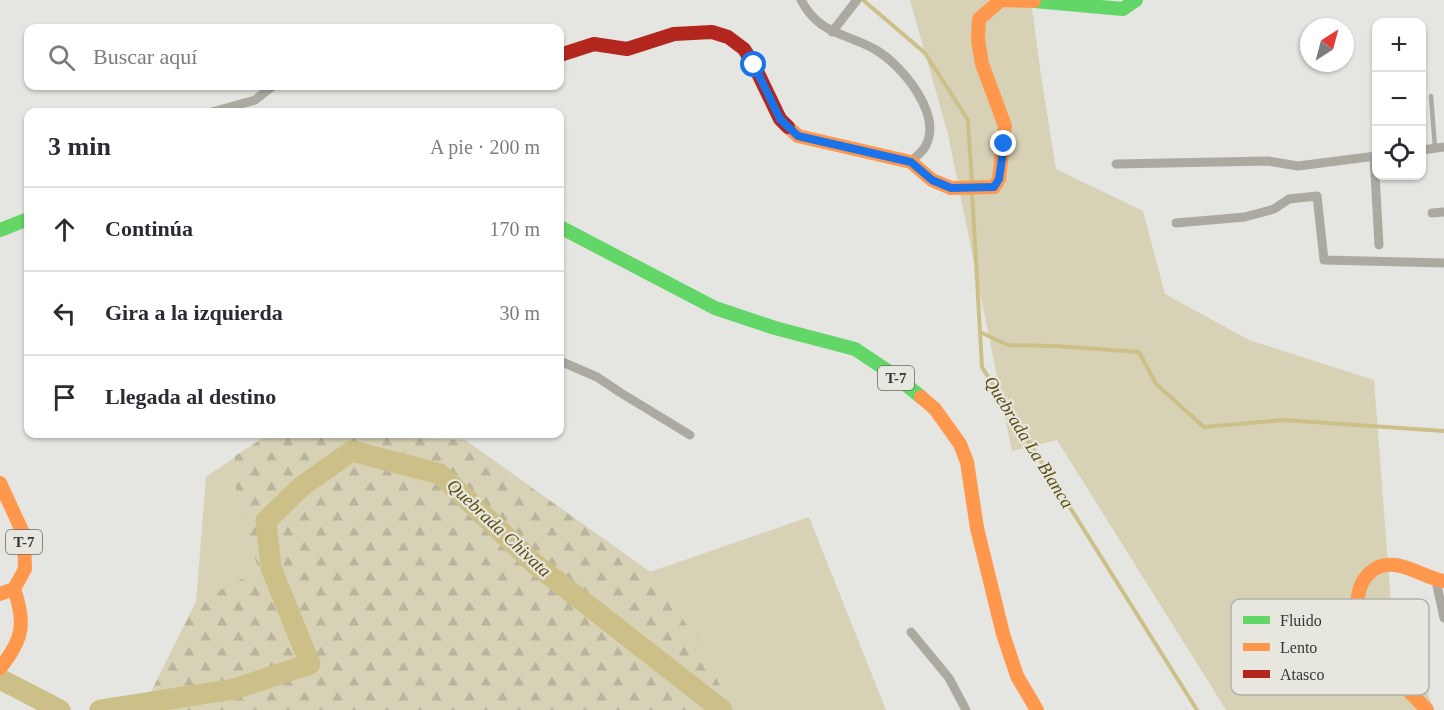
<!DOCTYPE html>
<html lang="es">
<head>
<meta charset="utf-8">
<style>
	body { margin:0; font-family:"Times New Roman",serif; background:#f2f2f3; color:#2b2b33 }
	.controls { position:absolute; right:18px; top:18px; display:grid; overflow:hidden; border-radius:12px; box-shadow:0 2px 4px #0004 }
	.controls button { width:54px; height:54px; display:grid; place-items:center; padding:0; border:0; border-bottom:2px solid #e1e1e2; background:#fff; color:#2b2b33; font:30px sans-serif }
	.compass { position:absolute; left:1300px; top:18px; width:54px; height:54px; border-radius:50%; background:#fff; box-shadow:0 2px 4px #0004; rotate:36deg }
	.stop { position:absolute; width:18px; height:18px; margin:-14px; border:4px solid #1a73e8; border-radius:50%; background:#fff }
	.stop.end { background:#1a73e8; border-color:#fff; box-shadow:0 2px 6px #0008 }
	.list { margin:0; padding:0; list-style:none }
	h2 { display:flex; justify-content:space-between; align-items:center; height:78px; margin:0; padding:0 24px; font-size:26px }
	h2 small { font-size:20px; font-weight:400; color:#7c7c81 }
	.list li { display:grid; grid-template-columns:39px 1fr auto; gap:18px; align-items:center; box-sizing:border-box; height:84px; padding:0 24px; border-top:2px solid #e1e1e2 }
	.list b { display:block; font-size:22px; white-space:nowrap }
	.list em { font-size:20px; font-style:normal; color:#7c7c81 }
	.icon { flex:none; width:33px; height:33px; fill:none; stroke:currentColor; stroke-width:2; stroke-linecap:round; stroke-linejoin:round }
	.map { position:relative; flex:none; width:1444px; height:710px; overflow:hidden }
	.search { position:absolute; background:#fff; box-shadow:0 2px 4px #0004; left:24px; top:24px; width:540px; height:66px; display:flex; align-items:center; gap:15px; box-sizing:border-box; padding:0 21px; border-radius:12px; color:#7c7c81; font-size:22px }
	.panel { position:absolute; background:#fff; box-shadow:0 2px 4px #0004; left:24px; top:108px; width:540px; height:330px; border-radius:12px }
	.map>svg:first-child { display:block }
	.green { fill:#d7d2b6 }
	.forest { fill:url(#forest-firs) }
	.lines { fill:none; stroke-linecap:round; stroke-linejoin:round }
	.stream { stroke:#ccc088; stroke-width:4 }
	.river { stroke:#ccc088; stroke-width:21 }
	.lane { stroke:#acaaa0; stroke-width:4.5 }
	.street { stroke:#acaaa0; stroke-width:9 }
	.fast { stroke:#63d668; stroke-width:14 }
	.slow { stroke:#ff974d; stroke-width:14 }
	.jam { stroke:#b3261e; stroke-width:14 }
	.route { stroke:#1a73e8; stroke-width:8 }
	.labels { text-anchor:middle; stroke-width:4.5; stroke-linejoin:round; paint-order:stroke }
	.shield { fill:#e7e6df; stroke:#6c6c67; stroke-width:1.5 }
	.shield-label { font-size:15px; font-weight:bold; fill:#373734 }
	.water-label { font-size:18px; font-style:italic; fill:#584c0f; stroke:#e7e6df }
	.key { fill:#e7e6df; stroke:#b2b2ac; stroke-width:1.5 }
	.key-label { font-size:16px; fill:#373734 }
</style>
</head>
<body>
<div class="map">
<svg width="1444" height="710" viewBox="0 0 1444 710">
	<defs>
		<pattern id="forest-firs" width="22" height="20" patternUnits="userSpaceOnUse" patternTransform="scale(1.5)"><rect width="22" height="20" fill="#d7d2b6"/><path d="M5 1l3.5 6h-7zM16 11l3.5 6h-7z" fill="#b9b59d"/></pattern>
	</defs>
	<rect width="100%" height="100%" fill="#e5e5e1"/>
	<path class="green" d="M910,0H1031L1041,76L1056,169L1143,211L1165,294L1249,340L1374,380L1391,603L1434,710H1226L1057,440L1012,451L948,134Z
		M269,434L465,440L650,572L809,517L886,710H142L196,602L206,477Z"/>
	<path class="forest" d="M269,434L465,440L650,572L709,657L724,697L733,710H142L196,602L259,570L236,498L235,456Z"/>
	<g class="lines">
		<path class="stream" d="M863,0L925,53L968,120L972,183
			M972,191L982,367L1197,710
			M980,332L1008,345L1056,346L1139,352L1156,384L1204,427L1283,420L1444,431"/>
		<path class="river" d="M0,679L60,710
			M100,710L234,689L310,664L271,568L266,521L302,486L352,451L440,474L535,564L722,710"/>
		<path class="lane" d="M1431,96L1435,148"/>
		<path class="street" d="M801,0C819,35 847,33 876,50C902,65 942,114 926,145C924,151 915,157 911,162
			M832,32L857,0
			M212,112L255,100L273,86
			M1422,150L1444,147
			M1374,156L1379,245
			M1116,164L1268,161L1298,166L1376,156
			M1432,213L1444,212
			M1176,223L1245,217L1274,209L1289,199L1317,196L1324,260L1444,263
			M560,361L597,377L621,393L690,435
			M1436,581L1444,618
			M911,632L949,678L966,710"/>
		<path class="fast" d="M1034,1L1123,9L1136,0
			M560,227L715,308L775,328L855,349L894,375L921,397
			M0,230L28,219"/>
		<path class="slow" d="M788,127L798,136L911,162L932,180L951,188L994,187L999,179L1005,126L982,64L978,40L979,19L1001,0L1034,1
			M921,397L935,409L960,444L967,462L977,528L1003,634L1017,676L1037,710
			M0,483L24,535L25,569L14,589L0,594
			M0,668C23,640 26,623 14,589
			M1427,710C1397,677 1344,638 1360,588C1364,576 1374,566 1387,565C1407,563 1425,578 1444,581"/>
		<path class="jam" d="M560,55L594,44L627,49L674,34L712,32L728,37L744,49L754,65L780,119L788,127"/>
	</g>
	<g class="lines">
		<path class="route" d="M754,65L780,119L798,136L911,162L932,180L951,188L994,187L999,179L1004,144"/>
	</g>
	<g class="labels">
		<g class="shield">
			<rect x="878" y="366" width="36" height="24" rx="4.5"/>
			<rect x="6" y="530" width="36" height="24" rx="4.5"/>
		</g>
		<g class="shield-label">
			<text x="896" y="383">T-7</text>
			<text x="24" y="547">T-7</text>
		</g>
		<g class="water-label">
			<text transform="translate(1029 442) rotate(58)" y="6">Quebrada La Blanca</text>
			<text transform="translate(499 528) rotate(43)" y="6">Quebrada Chivata</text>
		</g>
	</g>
	<rect x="1231" y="599" width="198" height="96" rx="9" class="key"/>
	<rect x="1243" y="616" width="27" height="8" fill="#63d668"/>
	<rect x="1243" y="643" width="27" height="8" fill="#ff974d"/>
	<rect x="1243" y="670" width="27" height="8" fill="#b3261e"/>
	<g class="key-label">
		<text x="1280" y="626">Fluido</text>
		<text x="1280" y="653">Lento</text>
		<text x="1280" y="680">Atasco</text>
	</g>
</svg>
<div class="controls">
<button>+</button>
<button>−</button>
<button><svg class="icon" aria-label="locate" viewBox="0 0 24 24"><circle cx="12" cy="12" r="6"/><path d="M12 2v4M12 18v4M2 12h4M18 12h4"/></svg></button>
</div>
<svg class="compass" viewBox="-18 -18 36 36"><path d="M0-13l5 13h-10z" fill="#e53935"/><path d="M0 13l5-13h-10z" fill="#7c7c81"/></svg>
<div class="stop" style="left:754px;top:65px"></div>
<div class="stop end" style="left:1004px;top:144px"></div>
<div class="search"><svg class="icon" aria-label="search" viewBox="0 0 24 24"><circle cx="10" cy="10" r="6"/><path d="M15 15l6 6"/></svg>Buscar aquí</div>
<section class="panel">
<h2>3 min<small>A pie · 200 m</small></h2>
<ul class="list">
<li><svg class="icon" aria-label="ahead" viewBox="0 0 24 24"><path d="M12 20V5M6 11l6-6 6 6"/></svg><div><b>Continúa</b></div><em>170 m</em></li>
<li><svg class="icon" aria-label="left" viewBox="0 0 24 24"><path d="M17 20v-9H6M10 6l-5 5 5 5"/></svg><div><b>Gira a la izquierda</b></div><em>30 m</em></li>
<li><svg class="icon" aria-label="arrive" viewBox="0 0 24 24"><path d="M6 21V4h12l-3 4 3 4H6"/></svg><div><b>Llegada al destino</b></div></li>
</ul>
</section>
</div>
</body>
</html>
